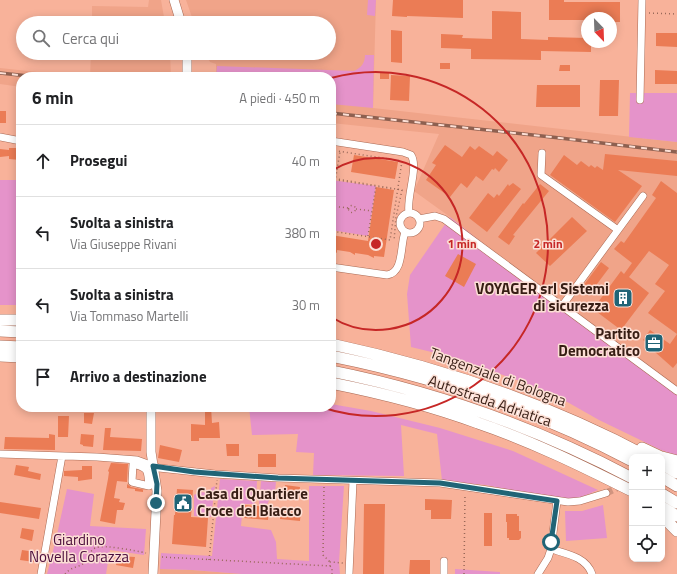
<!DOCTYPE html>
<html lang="it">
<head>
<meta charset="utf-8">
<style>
	body { margin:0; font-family:"Titillium Web",sans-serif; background:#f2f2f2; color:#202124 }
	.controls { position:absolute; right:12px; bottom:12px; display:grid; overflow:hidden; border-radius:8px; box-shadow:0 2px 10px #0003 }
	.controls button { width:36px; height:36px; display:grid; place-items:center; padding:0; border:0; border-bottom:1px solid #e0e0e0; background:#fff; color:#202124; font:20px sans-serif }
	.compass { position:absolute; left:581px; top:12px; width:36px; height:36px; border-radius:50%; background:#fff; box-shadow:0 2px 10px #0003; rotate:157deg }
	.stop { position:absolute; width:12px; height:12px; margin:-9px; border:3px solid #206476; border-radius:50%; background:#fff }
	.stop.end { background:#206476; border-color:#fff; box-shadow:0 1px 4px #0008 }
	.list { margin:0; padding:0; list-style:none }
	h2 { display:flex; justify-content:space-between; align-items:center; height:52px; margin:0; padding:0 16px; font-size:17px }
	h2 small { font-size:13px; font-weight:400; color:#757577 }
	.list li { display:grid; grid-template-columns:26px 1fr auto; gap:12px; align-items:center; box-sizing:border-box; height:72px; padding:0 16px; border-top:1px solid #e0e0e0 }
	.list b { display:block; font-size:15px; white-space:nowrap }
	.list p { margin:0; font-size:13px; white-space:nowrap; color:#757577 }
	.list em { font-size:13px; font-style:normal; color:#757577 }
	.icon { flex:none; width:22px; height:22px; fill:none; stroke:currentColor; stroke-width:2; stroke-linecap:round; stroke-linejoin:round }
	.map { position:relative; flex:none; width:677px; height:574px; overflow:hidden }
	.search { position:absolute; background:#fff; box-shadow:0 2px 10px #0003; left:16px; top:16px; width:320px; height:44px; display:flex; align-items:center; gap:10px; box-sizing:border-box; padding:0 14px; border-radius:22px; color:#757577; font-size:15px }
	.panel { position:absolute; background:#fff; box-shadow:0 2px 10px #0003; left:16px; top:72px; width:320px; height:340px; border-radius:16px }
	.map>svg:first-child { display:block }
	.built { fill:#f0a489 }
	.green { fill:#e593ca }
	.building { fill:#eb7c55 }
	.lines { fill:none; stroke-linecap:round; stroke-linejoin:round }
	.minor-tunnel { stroke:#d1947f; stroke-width:7; stroke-dasharray:7 3.5; stroke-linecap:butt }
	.minor-casing { stroke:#aa6a54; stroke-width:8 }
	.major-casing { stroke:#aa6a54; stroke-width:10 }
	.highway-casing { stroke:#aa6a54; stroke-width:12 }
	.path { stroke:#996858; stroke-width:1.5; stroke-dasharray:1 3; stroke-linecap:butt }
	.minor { stroke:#fff; stroke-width:7 }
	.major { stroke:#fff; stroke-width:9 }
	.highway { stroke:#fff; stroke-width:11 }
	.rail-casing { stroke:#8e6050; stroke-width:3.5 }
	.rail { stroke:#fcdfd5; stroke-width:2; stroke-dasharray:6; stroke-linecap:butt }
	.route { stroke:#206476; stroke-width:5 }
	.ring { fill:none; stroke:#c62726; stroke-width:2 }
	.labels { text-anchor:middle; stroke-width:3; stroke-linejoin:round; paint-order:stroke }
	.poi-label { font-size:15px; font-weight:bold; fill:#371d14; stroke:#fcdfd5; text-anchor:end }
	.street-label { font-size:15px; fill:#371d14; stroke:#fcdfd5 }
	.park-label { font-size:15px; fill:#4a0c3b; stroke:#fcdfd5 }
	.centre { fill:#c62726; stroke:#fcdfd5; stroke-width:2 }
	.ring-label { font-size:12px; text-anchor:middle; font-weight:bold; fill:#c62726; stroke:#fcdfd5; stroke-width:3; stroke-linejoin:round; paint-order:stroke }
</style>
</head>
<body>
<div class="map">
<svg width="677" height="574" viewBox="0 0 677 574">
	<rect width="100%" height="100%" fill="#f8b29a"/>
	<path class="built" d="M149,0H161L165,23H92V6L148,7Z
		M186,0H376L373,108L677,142V394L596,334L450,217L414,191L439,134L331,123V77H216V64L210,62L205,53H329V23H194Z
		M91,53H170L171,77H90Z
		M0,68L83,77H21V87L0,84Z
		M160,569L192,570L242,574H160Z"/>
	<path class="green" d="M368,0H376L375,16L367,15Z
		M365,55H374L373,108L331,104V77H216L217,66L354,71C361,68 365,63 365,55Z
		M630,93H677V142L629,137Z
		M0,180H21V305H0Z
		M331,180L376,186L368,236L331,230Z
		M450,217L596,334L677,394V456L661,450L599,420L562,399L520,381L452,357L411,347L407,294L410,275Z
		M331,404L371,411L440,428L513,451L598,490L577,499L550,498L486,485L442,481L437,434L401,425L404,476L313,475L314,453L296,452L298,434L252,435L249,407H331Z
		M220,479L257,481L256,501L254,504H243L241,526L271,530L276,542L277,559L309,561V486H344L339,562L340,574H242L192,570L160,569L161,553L212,556Z
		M261,481L276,482L275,492L274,495L270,498L267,505L259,504Z
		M215,486L211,517L194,516V495L200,492L211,493V488Z
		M67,489L94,494L90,526L146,529L144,555L110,550L106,574H47L56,539Z
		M603,505L607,538L566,541L565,511H582Z
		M455,569L500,572V574H455Z"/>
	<path class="building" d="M393,0H463V18L407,16V17L392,16Z
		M549,0H564V2H620V22H611V18H587V20H549Z
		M492,11L521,12V39L548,40V37L587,38V42H591V52L541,51V60L471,59V49L441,48V34L463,35L462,38L492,39Z
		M391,30L402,31V63L391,62Z
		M656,33H677V47L656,46Z
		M440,63H450V69H440Z
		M560,65H570V71H559Z
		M655,70L677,71V84H655Z
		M380,73H389V79H380Z
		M391,75L410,76L409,101L390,100Z
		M600,80H619L618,116H599Z
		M537,85H580V107H536Z
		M0,111H6V123H0Z
		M445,145L462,157L470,146L475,150L479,146L493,156L497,151L508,160L499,172L495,168L494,170L492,169L483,181L476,176L467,188L461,183L450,197L426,180L436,165L432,163Z
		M9,148H16V150H20V160L9,159V156L0,157V149L9,150Z
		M605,154L677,161V176L618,170L642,186L615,222L550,175L564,155L577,165L581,161L589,167L591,165L595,168L597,166L603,170Z
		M354,155L398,162L395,179L351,172Z
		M661,181L677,193V363L673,368L655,352L657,350L643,340L650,330L670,344L677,334L648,313L665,291L655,284L669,265L649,251L629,277L649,293L621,330L593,309L621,271L624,274L632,263L614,249L621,241L624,243L656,198L652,195Z
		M513,183L521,189L487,232L469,218L488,193L494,198L497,194L499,196L508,184L509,186Z
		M540,184L549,191L513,235L515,236L509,245L498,237L523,203L524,204Z
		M376,187L394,190L384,257L374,256V258L368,255L355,253V255L350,252L337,250V253L331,249V235L368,241Z
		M572,217L587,231L550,266L536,253Z
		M458,254L476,264L464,287L445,276Z
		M601,262L609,268L588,296L580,290Z
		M205,407H211L212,423L219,422L220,438H199V441H191V424L205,425Z
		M84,413H94L92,424L84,423Z
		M58,416H69L68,437H58Z
		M105,428H111L110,437L142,439L141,451L103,450Z
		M49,434L55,435V450L4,449L5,437L49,438Z
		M81,434L94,435L93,447L83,446V445L80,444Z
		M226,444H239V456H227Z
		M160,445L182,450L179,462L158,458Z
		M258,454H276V467H258Z
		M111,463L128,464L127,482L117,481L114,498L120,499L119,502L125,503L123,510H117L115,524L100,521L108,479L109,472L108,471Z
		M16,465L29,467L28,471L41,474L40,480L14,475Z
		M82,466H92V479L78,481V477L64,476V471L82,470Z
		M127,484L131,487L146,490H143V492L135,491V489L127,488Z
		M285,485L300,487L299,496L283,495Z
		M177,489L193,490L191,517L208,518L206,547L172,544L174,515H175Z
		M425,499L452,500L451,519H431V510H425Z
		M0,502L41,508L39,519L0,513Z
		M364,504H385L384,574H363Z
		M245,505L269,507L268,520L244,518Z
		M281,507L301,509L300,521L280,519Z
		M484,513H492V546H484Z
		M506,514H517V516H519V531H521V538L519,540H509V538H507V522H506Z
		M22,528L34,530L32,541L20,538Z
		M22,550L35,552L34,562L20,560Z
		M117,556L135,557L133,568L116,565Z
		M410,560H430V574H409Z"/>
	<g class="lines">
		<path class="minor-tunnel" d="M606,493L632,481"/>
		<g class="minor-casing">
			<path id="minor" d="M640,100L642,0
				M0,137L21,141
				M331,141L403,152L411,155C419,167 406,197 409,213
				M542,153L541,175L618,230
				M400 223a10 10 0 1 1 20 0a10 10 0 1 1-20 0Z
				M419,219L435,216L444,219L677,391
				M331,267L387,275C404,273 400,245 405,232
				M562,306L643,196
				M0,454L97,457L137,460L159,468L215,474L278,478L440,483L568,502L580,501L606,493
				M133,464C150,469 147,470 149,486L132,482Z
				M551,549C567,554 586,557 592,574
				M41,574L62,456
				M349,574L353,481
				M444,574V561
				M538,574L548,558L551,549L557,501"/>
		</g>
		<g class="major-casing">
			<path id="major" d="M174,0L181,23
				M187,53V77
				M151,407V452L157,491L153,574"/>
		</g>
		<g class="highway-casing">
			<path id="highway" d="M0,320H21
				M0,331L21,332
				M331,344C443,368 547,403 648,457
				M0,346L21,347
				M0,356L21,357
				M331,356C435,377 538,411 632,461
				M331,371C436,392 537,428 632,478
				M331,383C381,393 430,405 478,423C531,441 582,466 632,491
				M642,448L661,457
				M662,457L677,461
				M662,464L677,473
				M662,477L677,486
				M662,494L677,503
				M662,507L677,516
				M662,516L677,531"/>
		</g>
		<path class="path" d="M649,13L677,14
			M331,150L402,161L390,240L331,231
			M331,178L402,190L396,217L394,241
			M331,179L394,189
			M331,205L340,152
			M348.5 209a3.5 3.5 0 1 1 7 0a3.5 3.5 0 1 1-7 0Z
			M331,206L349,208
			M356,209L372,211
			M368,236L376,186
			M324,487L323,555L330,562
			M162,557L330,566V562L343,563
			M209,560L217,480
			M330,566L332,568V574
			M65,574C72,566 78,568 84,563C89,559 89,551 95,548C104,544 136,551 146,553
			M464,574L465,494"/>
		<use href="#minor" class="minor"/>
		<use href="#major" class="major"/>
		<use href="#highway" class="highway"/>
		<g class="rail-casing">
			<path id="rail" d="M0,73L38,77
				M331,113L560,138L677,152"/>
		</g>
		<use href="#rail" class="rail"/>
	</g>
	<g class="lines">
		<path class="route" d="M156,503L157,484L153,466L194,472L278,478L440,483L557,501L551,542"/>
	</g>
	<g class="ring">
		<path d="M331 171A86 86 0 1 1 331 317"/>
		<path d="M331 78A172 172 0 1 1 321 407"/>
	</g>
	<defs>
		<g id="building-square" transform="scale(1)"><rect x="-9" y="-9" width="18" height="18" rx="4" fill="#206476" stroke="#fcdfd5"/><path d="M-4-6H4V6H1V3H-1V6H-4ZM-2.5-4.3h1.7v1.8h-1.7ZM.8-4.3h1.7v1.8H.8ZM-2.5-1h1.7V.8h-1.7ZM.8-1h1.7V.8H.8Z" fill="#fff"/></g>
		<g id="office-square" transform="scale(1)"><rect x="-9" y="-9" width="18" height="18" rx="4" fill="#206476" stroke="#fcdfd5"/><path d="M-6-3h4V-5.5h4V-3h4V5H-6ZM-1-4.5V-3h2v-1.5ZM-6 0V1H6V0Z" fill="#fff"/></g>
		<g id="civic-square" transform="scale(1)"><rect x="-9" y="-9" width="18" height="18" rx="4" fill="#206476" stroke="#fcdfd5"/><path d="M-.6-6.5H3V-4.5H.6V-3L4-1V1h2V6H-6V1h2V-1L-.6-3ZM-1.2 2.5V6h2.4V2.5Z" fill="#fff"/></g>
	</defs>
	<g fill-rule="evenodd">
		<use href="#building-square" x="623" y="298"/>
		<use href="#office-square" x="654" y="343"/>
		<use href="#civic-square" x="183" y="503"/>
	</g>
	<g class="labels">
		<g class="poi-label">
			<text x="609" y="294">VOYAGER srl Sistemi<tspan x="609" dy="17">di sicurezza</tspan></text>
			<text x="640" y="339">Partito<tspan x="640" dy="17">Democratico</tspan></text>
			<text x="197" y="499" text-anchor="start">Casa di Quartiere<tspan x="197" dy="17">Croce del Biacco</tspan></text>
		</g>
		<g class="street-label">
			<text transform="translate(498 377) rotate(20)" y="5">Tangenziale di Bologna</text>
			<text transform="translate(490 401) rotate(19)" y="5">Autostrada Adriatica</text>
		</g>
		<g class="park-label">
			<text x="79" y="545">Giardino<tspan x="79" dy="17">Novella Corazza</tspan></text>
		</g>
	</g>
	<circle cx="376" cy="244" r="6" class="centre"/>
	<g class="ring-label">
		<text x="462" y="248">1 min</text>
		<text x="548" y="248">2 min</text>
	</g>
</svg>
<div class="controls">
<button>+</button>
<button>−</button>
<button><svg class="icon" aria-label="locate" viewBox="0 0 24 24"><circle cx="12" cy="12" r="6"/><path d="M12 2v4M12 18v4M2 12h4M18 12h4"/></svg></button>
</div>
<svg class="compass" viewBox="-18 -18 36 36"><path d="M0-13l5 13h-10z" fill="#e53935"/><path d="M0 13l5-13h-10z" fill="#757577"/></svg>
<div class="stop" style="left:551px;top:542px"></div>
<div class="stop end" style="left:156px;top:503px"></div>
<div class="search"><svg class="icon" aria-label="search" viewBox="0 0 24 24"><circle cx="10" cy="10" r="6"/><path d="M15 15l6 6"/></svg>Cerca qui</div>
<section class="panel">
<h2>6 min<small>A piedi · 450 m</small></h2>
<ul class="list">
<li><svg class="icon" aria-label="ahead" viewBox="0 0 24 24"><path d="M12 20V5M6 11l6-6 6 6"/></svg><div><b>Prosegui</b></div><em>40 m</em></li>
<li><svg class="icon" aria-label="left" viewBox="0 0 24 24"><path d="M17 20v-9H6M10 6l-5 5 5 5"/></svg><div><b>Svolta a sinistra</b><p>Via Giuseppe Rivani</p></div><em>380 m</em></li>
<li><svg class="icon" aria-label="left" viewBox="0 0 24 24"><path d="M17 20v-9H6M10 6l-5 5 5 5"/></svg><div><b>Svolta a sinistra</b><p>Via Tommaso Martelli</p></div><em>30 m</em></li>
<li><svg class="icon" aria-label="arrive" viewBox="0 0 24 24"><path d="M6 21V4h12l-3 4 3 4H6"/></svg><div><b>Arrivo a destinazione</b></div></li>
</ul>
</section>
</div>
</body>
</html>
